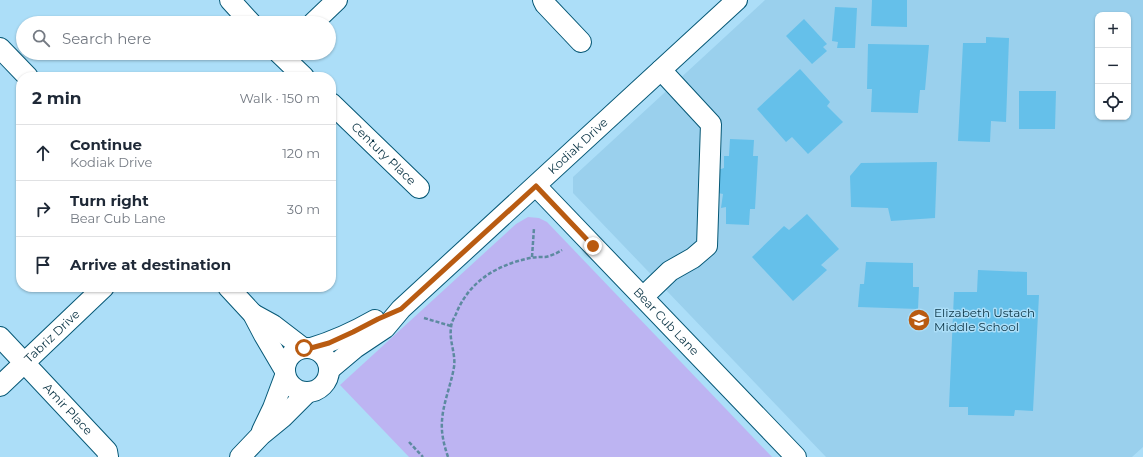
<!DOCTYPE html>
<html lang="en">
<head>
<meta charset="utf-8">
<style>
	body { margin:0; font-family:Montserrat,sans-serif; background:#f6f6f7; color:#1f2937 }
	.controls { position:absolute; right:12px; top:12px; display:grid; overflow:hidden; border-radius:8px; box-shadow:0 1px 3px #0004 }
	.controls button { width:36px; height:36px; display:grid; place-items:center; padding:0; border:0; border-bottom:1px solid #e0e1e3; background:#fff; color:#1f2937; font:20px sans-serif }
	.stop { position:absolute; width:12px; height:12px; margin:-9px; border:3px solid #b95b11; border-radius:50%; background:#fff }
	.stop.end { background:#b95b11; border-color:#fff; box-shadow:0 1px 4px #0008 }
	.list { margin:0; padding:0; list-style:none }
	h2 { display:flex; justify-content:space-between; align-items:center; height:52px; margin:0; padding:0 16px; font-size:17px }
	h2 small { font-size:13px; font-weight:400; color:#747a83 }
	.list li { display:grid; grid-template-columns:26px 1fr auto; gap:12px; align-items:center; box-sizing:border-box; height:56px; padding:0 16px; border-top:1px solid #e0e1e3 }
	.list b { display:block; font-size:15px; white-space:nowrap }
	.list p { margin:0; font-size:13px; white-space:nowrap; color:#747a83 }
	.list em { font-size:13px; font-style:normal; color:#747a83 }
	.icon { flex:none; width:22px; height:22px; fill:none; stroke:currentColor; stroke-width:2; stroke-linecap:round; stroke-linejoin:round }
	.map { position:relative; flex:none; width:1143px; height:457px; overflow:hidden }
	.search { position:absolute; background:#fff; box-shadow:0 1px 3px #0004; left:16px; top:16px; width:320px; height:44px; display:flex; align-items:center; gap:10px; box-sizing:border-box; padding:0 14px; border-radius:22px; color:#747a83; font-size:15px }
	.panel { position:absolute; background:#fff; box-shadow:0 1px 3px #0004; left:16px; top:72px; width:320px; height:220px; border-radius:16px }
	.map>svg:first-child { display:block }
	.built { fill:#9ad0ed; fill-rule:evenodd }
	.green { fill:#bdb4f2 }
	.building { fill:#65c0ea }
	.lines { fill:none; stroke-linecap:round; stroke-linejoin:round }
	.minor-casing { stroke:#065876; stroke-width:22 }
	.path { stroke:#5d8aa0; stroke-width:2.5; stroke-dasharray:4 2; stroke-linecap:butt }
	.minor { stroke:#fff; stroke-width:20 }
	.route { stroke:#b95b11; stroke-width:5 }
	.labels { text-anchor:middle; stroke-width:3; stroke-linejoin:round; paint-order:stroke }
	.street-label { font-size:12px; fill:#0b3445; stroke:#acdef8 }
	.poi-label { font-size:12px; fill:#0b3445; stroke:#acdef8; text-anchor:start }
</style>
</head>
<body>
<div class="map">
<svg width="1143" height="457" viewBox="0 0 1143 457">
	<rect width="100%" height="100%" fill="#acdef8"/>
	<path class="built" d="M765,0H1143V447L1132,457H826L573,193V177ZM1098,15H1128V117H1098Z"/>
	<path class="green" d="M528,217L539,218L547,222L772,457H409L340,385L516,224Z"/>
	<path class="building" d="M872,0H907V27L871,26Z
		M835,7L857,8L855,48H837L838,42L832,41Z
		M804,19L827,44L823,47L827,51L812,64L786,36Z
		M986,37L1009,38L1006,122L991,121L990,142L958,141L963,43H986Z
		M868,44L929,45L925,90H920L918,113L871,112L872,89H867Z
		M800,69L830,102L827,106L843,122L808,154L792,137L786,142L757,109Z
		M1019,91H1056L1055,129H1019Z
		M730,139L754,140L753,156H758L755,209H750L749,225L726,224V207L721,208L723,194L718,193L715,171L724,168V156H729Z
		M937,162L935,218L891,221L888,208L851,207L850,176L861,163Z
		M807,214L839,249L821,265L827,270L793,301L752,257L784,226L789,230Z
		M866,262L913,263V287H919L918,309L858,307L860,284H864Z
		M978,270L1027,272V295H1039L1033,411L1015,410L1014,416L968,415V407H949L954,292H977Z"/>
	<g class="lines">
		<g class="minor-casing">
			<g id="minor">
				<path d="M230,0L251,23"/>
				<path d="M543,0L545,4L581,42"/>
				<path d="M313,23L337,0"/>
				<path d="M0,48L28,77"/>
				<path d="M279,53L304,77"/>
				<path id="s1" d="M331,103L419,188"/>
				<path id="s2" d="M536,186L796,457"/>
				<path d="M228,287L253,314L264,335L284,369"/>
				<path d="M643,297L670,271L693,258L707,246L711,124L661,70"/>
				<path d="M253,314L273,325L303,348"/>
				<path id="s3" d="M0,337L107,451L108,457"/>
				<circle cx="307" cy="370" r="22"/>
				<path d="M311,348C335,341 354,332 375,320"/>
				<path id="s4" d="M330,369L355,348L385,328L401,309L737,0"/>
				<path id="s5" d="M0,386L104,287"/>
				<path d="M262,431L273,408L285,376"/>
				<path d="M240,457L261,435L283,417L307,393"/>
			</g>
		</g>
		<path class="path" d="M532,257L534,228
			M424,318L451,326
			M409,442L423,457
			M448,457C444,445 441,433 442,421C443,403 451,385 454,367C456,354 449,341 451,328C451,323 454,318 456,314C469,281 497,265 530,258C535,257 540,257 545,257C551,256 557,253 562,250"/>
		<use href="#minor" class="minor"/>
	</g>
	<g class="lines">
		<path class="route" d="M304,348H311L329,343L353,332L378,319L401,309L536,186L593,246"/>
	</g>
	<defs>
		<g id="school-disc" transform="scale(1.15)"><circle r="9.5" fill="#b95b11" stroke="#acdef8"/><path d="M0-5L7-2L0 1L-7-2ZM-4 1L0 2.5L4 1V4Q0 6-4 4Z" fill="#fff"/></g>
	</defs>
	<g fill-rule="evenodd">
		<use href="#school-disc" x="919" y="320"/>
	</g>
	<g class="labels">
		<g class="street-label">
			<text dy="4" stroke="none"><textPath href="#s4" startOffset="334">Kodiak Drive</textPath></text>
			<text dy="4" stroke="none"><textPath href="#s1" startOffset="73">Century Place</textPath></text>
			<text dy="4" stroke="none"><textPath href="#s2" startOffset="188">Bear Cub Lane</textPath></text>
			<text dy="4" stroke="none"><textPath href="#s5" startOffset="72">Tabriz Drive</textPath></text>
			<text dy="4" stroke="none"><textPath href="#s3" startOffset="99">Amir Place</textPath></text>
		</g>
		<g class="poi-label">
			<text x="934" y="317">Elizabeth Ustach<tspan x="934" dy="14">Middle School</tspan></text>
		</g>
	</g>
</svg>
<div class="controls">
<button>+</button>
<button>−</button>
<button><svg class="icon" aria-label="locate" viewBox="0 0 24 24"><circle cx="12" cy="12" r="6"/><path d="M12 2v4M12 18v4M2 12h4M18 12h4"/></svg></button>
</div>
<div class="stop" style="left:304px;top:348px"></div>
<div class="stop end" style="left:593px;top:246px"></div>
<div class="search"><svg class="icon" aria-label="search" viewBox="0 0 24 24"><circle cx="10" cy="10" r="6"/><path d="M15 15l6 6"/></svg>Search here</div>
<section class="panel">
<h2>2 min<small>Walk · 150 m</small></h2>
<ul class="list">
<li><svg class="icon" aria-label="ahead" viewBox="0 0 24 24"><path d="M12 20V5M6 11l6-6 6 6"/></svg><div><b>Continue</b><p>Kodiak Drive</p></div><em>120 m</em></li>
<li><svg class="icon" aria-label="right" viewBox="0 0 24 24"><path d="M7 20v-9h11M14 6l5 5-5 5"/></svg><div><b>Turn right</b><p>Bear Cub Lane</p></div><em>30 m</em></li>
<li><svg class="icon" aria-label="arrive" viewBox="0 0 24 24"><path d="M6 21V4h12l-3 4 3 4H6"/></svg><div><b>Arrive at destination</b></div></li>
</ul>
</section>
</div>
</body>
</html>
